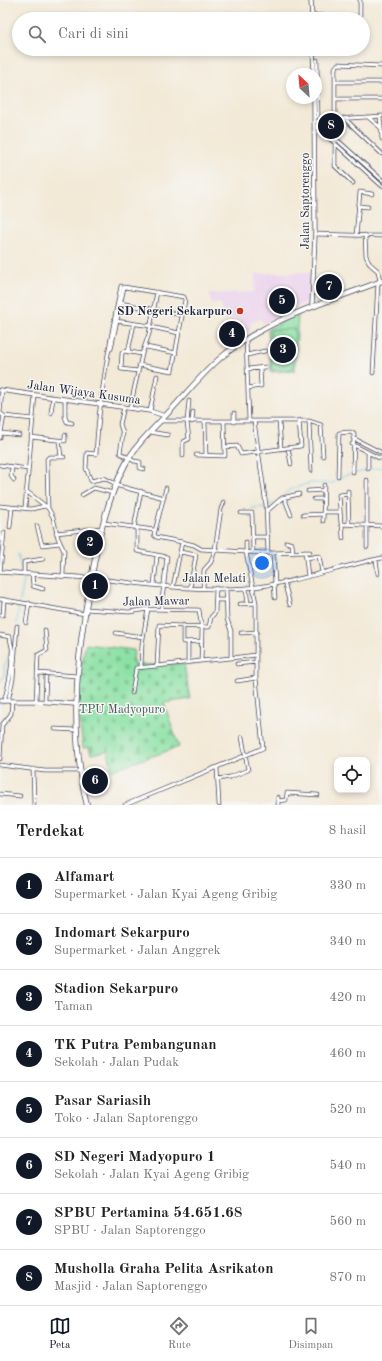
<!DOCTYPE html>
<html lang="id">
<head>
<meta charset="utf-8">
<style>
	body { margin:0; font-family:"Old Standard TT",serif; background:#f6f6f6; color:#222 }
	.controls { position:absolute; right:12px; bottom:12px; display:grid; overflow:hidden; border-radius:8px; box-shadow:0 2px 6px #0003 }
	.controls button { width:36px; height:36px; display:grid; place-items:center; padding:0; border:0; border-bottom:1px solid #e0e0e0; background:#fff; color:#222; font:20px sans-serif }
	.compass { position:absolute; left:286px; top:68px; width:36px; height:36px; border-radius:50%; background:#fff; box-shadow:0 2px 6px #0003; rotate:334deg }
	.you { position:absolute; left:262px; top:563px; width:14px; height:14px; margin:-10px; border:3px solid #fff; border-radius:50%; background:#1a73e8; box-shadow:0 0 0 6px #1a73e833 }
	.badge { display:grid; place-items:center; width:26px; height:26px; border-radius:50%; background:#111827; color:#fff; font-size:13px; font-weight:700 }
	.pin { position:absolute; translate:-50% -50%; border:2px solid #fff; box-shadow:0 1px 4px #0006 }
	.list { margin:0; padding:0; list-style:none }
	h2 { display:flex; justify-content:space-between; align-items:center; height:52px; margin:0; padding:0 16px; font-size:17px }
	h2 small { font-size:13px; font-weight:400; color:#767676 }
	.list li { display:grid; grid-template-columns:26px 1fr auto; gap:12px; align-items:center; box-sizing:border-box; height:56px; padding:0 16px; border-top:1px solid #e0e0e0 }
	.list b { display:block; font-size:15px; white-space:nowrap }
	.list p { margin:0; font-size:13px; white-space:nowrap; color:#767676 }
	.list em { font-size:13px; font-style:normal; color:#767676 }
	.icon { flex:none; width:22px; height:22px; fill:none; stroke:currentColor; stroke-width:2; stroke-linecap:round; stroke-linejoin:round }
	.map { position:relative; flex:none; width:382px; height:805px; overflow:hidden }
	.search { position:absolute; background:#fff; box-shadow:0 2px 6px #0003; left:12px; right:12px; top:12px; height:44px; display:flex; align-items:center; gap:10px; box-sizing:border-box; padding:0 14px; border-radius:22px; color:#767676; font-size:15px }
	.sheet { height:500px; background:#fff }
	nav { display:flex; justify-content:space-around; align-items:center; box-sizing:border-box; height:56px; border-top:1px solid #e0e0e0; background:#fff; font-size:11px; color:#767676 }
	nav a { display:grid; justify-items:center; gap:2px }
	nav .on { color:#111827 }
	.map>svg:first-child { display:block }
	.built { fill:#ebd1ec }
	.grass { fill:url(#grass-dots); stroke:#568270 }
	.cemetery { fill:url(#cemetery-stones); stroke:#568270 }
	.pitch { fill:#8be1a4; stroke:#568270 }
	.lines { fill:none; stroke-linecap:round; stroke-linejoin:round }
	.stream { stroke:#67c2e5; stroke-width:1 }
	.minor-casing { stroke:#414052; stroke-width:4.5 }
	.tertiary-casing { stroke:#414052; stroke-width:5 }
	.primary-casing { stroke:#414052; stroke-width:6 }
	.minor { stroke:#fff; stroke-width:3 }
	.tertiary { stroke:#fff; stroke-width:3.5 }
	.primary { stroke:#fff; stroke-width:4.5 }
	.poi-dot { fill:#c8321e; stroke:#f6f6f2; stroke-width:1.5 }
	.labels { text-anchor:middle; stroke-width:3; stroke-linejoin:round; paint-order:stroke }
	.street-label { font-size:12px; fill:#22223b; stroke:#f6f6f2 }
	.poi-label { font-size:12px; font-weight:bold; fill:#22223b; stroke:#f6f6f2; text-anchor:end }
	.park-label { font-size:12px; fill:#425b5a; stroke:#f6f6f2 }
</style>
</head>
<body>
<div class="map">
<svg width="382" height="805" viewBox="0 0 382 805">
	<defs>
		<pattern id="grass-dots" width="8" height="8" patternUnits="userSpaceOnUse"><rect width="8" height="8" fill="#8be1a4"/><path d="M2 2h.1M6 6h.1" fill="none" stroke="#78c18e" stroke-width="1.8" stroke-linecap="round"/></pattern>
		<pattern id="cemetery-stones" width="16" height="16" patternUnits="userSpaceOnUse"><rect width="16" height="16" fill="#8be1a4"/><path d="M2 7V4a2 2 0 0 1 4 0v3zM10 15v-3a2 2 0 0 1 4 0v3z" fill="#78c18e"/></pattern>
	</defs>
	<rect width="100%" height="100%" fill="#f6f6f2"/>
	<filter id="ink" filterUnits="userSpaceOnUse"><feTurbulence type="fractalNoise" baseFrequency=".025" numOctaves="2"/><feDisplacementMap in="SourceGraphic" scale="8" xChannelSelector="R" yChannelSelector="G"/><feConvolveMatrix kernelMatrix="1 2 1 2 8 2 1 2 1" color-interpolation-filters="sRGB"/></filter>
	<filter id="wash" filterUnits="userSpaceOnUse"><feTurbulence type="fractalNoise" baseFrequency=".012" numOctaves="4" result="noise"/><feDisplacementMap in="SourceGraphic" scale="16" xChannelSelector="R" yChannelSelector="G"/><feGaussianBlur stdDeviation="0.9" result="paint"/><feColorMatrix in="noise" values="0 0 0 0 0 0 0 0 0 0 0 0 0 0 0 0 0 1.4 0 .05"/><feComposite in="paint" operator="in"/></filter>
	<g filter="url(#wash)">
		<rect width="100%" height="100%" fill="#f3e9d7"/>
		<path class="built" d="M310,272V298L305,303L263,324L261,319L250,323L251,329L247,332L243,323L234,318L223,321L221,303L212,304L209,294L254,292L255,274Z
			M103,770L107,790L87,793L84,773Z"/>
		<path class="grass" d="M298,315L295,371L271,372L268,329Z"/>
		<path class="cemetery" d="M86,644L134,650L133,665L184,664L190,699L164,703L179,747L112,770L108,751L91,754L89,747L83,748C78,714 77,678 86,644Z"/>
		<path class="pitch" d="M295,329L293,369L272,370L271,330Z"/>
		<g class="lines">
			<path class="stream" d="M284,495L289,490L303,485L311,483H333L344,476L382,467
				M267,506L274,503
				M252,508L265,507
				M18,554L24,582L20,601
				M381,578H382
				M17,624L19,604
				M0,682L5,675L4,667L11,651
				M6,699L10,685
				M0,705L5,702"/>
		</g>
	</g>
	<g filter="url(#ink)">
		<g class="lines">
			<g class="minor-casing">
				<path id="minor" d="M312,15L357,19L360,16V0
					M335,82H382
					M335,99H382
					M380,116L382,139
					M368,117L381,128
					M315,118L318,116L317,60
					M344,118L382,154
					M335,119L382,116
					M315,120L382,180
					M315,125L382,186
					M353,183L335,166V68L338,64L382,66
					M358,206L368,207
					M315,234L382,236
					M365,235L366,256L370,264L378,271L380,281
					M356,236L360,192L372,194
					M120,303L182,315
					M116,321L151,326
					M151,327L179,333
					M246,339L249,421
					M146,347L176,353
					M111,349L124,287L184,297L185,300L172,371L139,365
					M128,352L134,324
					M247,355L265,351
					M248,369L265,367
					M138,371L121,369L122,353L124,351L142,354
					M373,373L378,282
					M248,388L261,386L260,368
					M2,390L0,413L4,416
					M65,400V417L67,422L72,423
					M124,407L120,424L123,434L120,453L134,461L140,462V468L144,469
					M130,408L142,354L149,334L157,292
					M150,411L157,376
					M51,413L53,398
					M160,421H309L321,425L323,456
					M279,421L281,449
					M309,421L311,471
					M192,422L193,412
					M205,422L206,456
					M234,422V413
					M150,432L168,435
					M1,433L19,435
					M31,437L65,441V435
					M0,438L4,416L33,419
					M353,438L382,453
					M59,440L61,457
					M352,444L379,458H382
					M225,447L237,446L241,454L301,446L299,420
					M288,448L291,464
					M196,455L225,456L224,422
					M183,456V442L189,439L187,422L189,401
					M0,465L28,469
					M12,467L11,476L14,480
					M368,468V453
					M338,476L339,433L350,432L354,434L353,472
					M116,484L104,478L91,481L86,468L87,453L96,454C99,397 110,341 121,286
					M115,485L164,498
					M166,488L154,535L156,537L182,542L173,587
					M26,491L48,508L53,517L58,538L64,551L63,575
					M308,491L323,490
					M348,491L349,525
					M348,494L339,495L341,524L382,526
					M82,495L94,488L113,493
					M284,497L291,515
					M314,499H323
					M0,506L31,509L45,506
					M25,508L35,395
					M48,508L47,459L49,457H64
					M267,511L282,498L299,494
					M323,512H340
					M241,513H252L253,553
					M303,515L323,514
					M323,521L324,485
					M104,523L154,530
					M342,524L343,538
					M37,526L42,545L60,543
					M10,527L12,508
					M134,528L141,491
					M137,528V551L167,557L161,609
					M56,533L102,528
					M253,537H268
					M84,538L99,541
					M182,542L194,545L201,549L246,552V542
					M286,542L292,544L293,553
					M367,547V480
					M180,552L196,555L190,588
					M305,552L308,576
					M268,553L310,552
					M273,554L275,583
					M306,558L319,556L322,572
					M376,560L378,574
					M0,572L4,533
					M24,574V562L43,559
					M32,574L33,586L43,589
					M91,578C142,584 194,592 246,588C292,584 337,567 382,558
					M284,581L290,605
					M274,583L275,598
					M154,585L157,556
					M203,588L204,570L211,562L215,550L221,509L224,502
					M246,588L248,604
					M0,599L85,614
					M216,600H226
					M240,604L256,603
					M86,609L129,612L148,609L199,610L202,630L201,661L231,658V631L227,619L226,588
					M0,615H3L4,600
					M26,623L29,603
					M183,625V642L202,641
					M116,633L143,637
					M241,633L257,632
					M0,635L10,637C10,643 13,647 12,652C12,669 9,685 4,701
					M231,658L256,655
					M188,662V642
					M237,664L256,662
					M141,666L142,644L148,609
					M157,666L201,661
					M38,673L77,676
					M237,681L256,678
					M132,693L136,668L157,666L159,625L209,627L211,617L215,613L216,588
					M8,701L13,679L17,626
					M36,701L38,655L47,650L45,630
					M45,701L46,674
					M55,729L76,730
					M0,759L2,725L11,714L12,701
					M0,765L45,771H81
					M217,768L219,805
					M33,769L34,805
					M218,779L230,777L248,770L242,737
					M0,794L20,796
					M278,801L286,800L287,793L318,795
					M125,805L263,748L256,678V603L246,552L268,553L266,505L254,421
					M278,805V797"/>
			</g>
			<g class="tertiary-casing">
				<path id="tertiary" d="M311,0L312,19
					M313,49L314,74
					M312,305L315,234L314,98
					M0,390L150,411L165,416
					M0,572L91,578
					M0,701H36L75,704"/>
			</g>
			<g class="primary-casing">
				<path id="primary" d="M87,805C71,740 75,673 86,607C95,559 102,509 125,465C135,445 155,427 170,411C188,392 204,371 224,355C271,317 327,302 382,281"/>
			</g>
			<use href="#minor" class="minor"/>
			<use href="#tertiary" class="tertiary"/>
			<use href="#primary" class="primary"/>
		</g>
	</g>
	<circle class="poi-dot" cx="240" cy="311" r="4"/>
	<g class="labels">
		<g class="street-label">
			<text transform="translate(305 201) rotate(-90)" y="4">Jalan Saptorenggo</text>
			<text transform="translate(84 392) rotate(8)" y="4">Jalan Wijaya Kusuma</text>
			<text x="214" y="582">Jalan Melati</text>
			<text transform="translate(156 601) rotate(-1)" y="4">Jalan Mawar</text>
		</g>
		<g class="poi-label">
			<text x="232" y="315">SD Negeri Sekarpuro</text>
		</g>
		<g class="park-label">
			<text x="122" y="713">TPU Madyopuro</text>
		</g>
	</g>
</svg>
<div class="controls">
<button><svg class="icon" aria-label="locate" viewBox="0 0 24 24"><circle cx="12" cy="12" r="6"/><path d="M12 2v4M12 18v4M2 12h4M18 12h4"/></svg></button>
</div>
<svg class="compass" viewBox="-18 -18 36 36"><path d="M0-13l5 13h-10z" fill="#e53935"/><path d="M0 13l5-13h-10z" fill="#767676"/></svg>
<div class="you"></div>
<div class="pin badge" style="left:95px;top:586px">1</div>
<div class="pin badge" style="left:90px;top:543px">2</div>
<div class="pin badge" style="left:283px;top:350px">3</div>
<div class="pin badge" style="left:232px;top:334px">4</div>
<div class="pin badge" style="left:282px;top:301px">5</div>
<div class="pin badge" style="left:95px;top:781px">6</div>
<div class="pin badge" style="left:329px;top:287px">7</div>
<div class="pin badge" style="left:331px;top:126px">8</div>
<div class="search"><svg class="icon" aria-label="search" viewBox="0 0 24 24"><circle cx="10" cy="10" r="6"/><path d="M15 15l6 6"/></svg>Cari di sini</div>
</div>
<section class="sheet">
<h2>Terdekat<small>8 hasil</small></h2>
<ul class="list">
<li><span class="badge">1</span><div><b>Alfamart</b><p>Supermarket · Jalan Kyai Ageng Gribig</p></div><em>330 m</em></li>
<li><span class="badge">2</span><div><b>Indomart Sekarpuro</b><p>Supermarket · Jalan Anggrek</p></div><em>340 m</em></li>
<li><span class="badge">3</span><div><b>Stadion Sekarpuro</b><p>Taman</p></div><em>420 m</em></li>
<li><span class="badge">4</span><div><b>TK Putra Pembangunan</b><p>Sekolah · Jalan Pudak</p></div><em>460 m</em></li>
<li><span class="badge">5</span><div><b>Pasar Sariasih</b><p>Toko · Jalan Saptorenggo</p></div><em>520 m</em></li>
<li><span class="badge">6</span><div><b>SD Negeri Madyopuro 1</b><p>Sekolah · Jalan Kyai Ageng Gribig</p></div><em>540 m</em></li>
<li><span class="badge">7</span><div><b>SPBU Pertamina 54.651.68</b><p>SPBU · Jalan Saptorenggo</p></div><em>560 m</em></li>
<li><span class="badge">8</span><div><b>Musholla Graha Pelita Asrikaton</b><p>Masjid · Jalan Saptorenggo</p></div><em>870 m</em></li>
</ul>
</section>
<nav>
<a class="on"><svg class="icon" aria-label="map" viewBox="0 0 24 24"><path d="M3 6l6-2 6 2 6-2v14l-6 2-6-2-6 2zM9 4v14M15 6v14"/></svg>Peta</a>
<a><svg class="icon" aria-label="directions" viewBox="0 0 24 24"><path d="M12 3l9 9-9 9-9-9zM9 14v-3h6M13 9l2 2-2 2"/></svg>Rute</a>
<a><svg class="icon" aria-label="saved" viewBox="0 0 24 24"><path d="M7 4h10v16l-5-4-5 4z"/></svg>Disimpan</a>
</nav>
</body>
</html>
